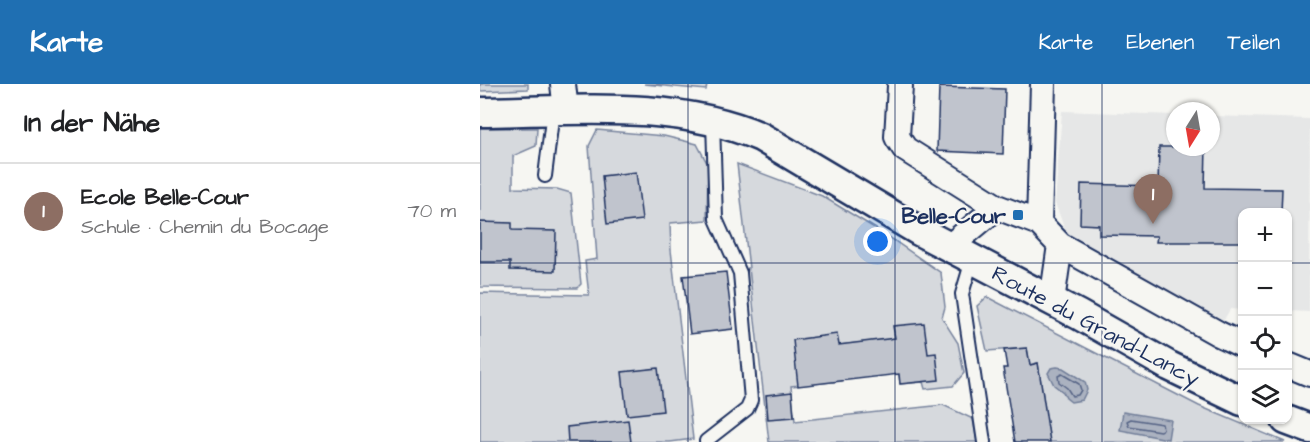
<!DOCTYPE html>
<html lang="de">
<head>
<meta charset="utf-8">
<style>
	body { margin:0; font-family:"Architects Daughter",sans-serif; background:#f6f6f6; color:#202124 }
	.controls { position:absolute; right:18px; bottom:18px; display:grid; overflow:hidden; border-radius:12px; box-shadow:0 2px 4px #0004 }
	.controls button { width:54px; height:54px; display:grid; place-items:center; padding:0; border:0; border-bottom:2px solid #e0e0e0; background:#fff; color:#202124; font:30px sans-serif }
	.compass { position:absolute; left:686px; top:18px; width:54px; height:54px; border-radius:50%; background:#fff; box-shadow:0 2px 4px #0004; rotate:191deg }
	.you { position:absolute; left:398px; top:158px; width:21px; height:21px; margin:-15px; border:4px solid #fff; border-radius:50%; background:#1a73e8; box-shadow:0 0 0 9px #1a73e833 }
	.badge { display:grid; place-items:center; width:39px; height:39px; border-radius:50%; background:#1f6fb2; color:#fff; font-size:20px; font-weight:700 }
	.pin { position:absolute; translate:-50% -50px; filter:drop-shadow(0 2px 3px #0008) }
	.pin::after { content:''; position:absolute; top:32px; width:21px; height:18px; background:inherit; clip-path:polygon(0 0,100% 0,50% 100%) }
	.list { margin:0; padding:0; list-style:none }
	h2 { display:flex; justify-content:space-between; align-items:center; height:78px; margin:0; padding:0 24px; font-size:26px }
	h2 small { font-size:20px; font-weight:400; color:#757577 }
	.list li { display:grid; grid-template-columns:39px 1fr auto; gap:18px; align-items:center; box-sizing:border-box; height:96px; padding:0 24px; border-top:2px solid #e0e0e0 }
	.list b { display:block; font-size:22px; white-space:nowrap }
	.list p { margin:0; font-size:20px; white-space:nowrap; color:#757577 }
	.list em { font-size:20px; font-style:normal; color:#757577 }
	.icon { flex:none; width:33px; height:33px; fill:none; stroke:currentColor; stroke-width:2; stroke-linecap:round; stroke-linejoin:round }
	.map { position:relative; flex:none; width:830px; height:358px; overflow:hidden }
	header { display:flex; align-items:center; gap:36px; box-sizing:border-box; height:84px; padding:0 30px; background:#1f6fb2; color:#fff }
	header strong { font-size:28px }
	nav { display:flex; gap:33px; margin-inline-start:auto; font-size:21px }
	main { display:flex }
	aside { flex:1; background:#fff }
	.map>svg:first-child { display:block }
	.built { fill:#e6e7e7 }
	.green { fill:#d6d9dd; stroke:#78849e; stroke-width:1.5 }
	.water { fill:#abb2c0; stroke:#717e99; stroke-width:1.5 }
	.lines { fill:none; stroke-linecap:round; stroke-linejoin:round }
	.shore { stroke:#556385; stroke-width:1.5 }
	.building { fill:#c0c4cd; stroke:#1b2f5e; stroke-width:1.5 }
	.service-casing { stroke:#1b2f5e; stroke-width:16 }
	.minor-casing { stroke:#1b2f5e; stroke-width:28 }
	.tertiary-casing { stroke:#1b2f5e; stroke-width:33 }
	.service { stroke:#f6f6f2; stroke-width:12 }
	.minor { stroke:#f6f6f2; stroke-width:24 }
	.tertiary { stroke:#f6f6f2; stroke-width:28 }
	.grid { fill:none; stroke:#1b2f5e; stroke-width:1.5; stroke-opacity:0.55 }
	.poi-dot { fill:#1f6fb2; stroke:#f6f6f2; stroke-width:2 }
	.labels { text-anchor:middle; stroke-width:4.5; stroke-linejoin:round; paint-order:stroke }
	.poi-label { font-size:22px; font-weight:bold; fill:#1b2f5e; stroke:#f6f6f2; text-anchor:end }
	.street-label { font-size:22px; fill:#1b2f5e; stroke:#f6f6f2 }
</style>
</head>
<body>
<header>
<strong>Karte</strong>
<nav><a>Karte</a><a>Ebenen</a><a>Teilen</a></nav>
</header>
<main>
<aside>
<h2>In der Nähe<small></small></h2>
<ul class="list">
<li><span class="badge" style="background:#8d6e63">1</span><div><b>Ecole Belle-Cour</b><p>Schule · Chemin du Bocage</p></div><em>70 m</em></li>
</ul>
</aside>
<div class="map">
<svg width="830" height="358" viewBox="0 0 830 358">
	<rect width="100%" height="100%" fill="#f6f6f2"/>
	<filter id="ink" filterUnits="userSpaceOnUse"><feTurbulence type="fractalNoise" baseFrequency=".0167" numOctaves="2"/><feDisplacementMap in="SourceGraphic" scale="12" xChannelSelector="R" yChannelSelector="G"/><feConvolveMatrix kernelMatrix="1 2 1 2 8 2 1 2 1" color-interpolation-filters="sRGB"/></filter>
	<g filter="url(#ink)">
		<path class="built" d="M582,27L695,31V63H731V32L830,35L829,228L808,227V129H762V226L750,225L744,236L587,151L575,119Z"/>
		<path class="green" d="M0,0H48V5L0,7Z
			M164,0H227L226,6Z
			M0,44H57L56,62L33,72V104L77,105L91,109L101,200L97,204L0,203Z
			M117,46L184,52L217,60L228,81L227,136L190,139L191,166L213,355L190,358H0V209L109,211L105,177L117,175L109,62Z
			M257,80L342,112L406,151L461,189L465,223L462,234L478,259L484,289L473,302L445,305L443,298L420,300L415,255L359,261L362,297L311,302L315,337L463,321L493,335L497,358H289Z
			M507,213L719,322L805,358H570L558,279L550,281L547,264L507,267L497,222Z"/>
		<path class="water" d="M577,283L583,284L605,298L607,306L602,316L591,318L586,314L583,308L574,301L568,289L571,284Z
			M643,328L691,336L688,355L640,346Z"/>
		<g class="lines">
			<path class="shore" d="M582,290L599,300L601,306L598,311L592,312L587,304L579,298L578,292Z
				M651,335L682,340L683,345L680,347L649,342L647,337Z"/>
		</g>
		<path class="building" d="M459,3L525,5L523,70L457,67Z
			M679,63H726L725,104L802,105L801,129H762V158H676L677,152L619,151V141L600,140L601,100L678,102Z
			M156,88L162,136L127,140L122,92Z
			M0,138L32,139V146L76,147L75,187L30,186V178H0Z
			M246,188L253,245L210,250L203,192Z
			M444,239L448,270L456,269L459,296L420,300L419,290L318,302L313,256L357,250L359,261L415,254L413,242Z
			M547,264L550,281L558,279L570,358H535L523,284H527L524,266Z
			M178,284L183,327L147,331L142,288Z
			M312,308L314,333L288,335L286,311Z
			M148,336L151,358H88L87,343Z"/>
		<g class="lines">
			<g class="service-casing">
				<path id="service" d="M65,92L73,27
					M492,176L482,210L504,358
					M226,357L267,325L271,316L260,189L236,135L233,38"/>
			</g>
			<g class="minor-casing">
				<path id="minor" d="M83,0L86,27
					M420,2L417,53L425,65L517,123L559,139L580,161L739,250L762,261
					M559,139L563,0
					M469,163L517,123
					M572,217L580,161
					M808,281L830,290"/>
			</g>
			<g class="tertiary-casing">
				<path id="tertiary" d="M0,28C93,27 193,15 281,53L439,147L599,231L689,282L762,317
					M806,336L830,345"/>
			</g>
			<use href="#service" class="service"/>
			<use href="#minor" class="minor"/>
			<use href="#tertiary" class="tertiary"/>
		</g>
	</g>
	<path class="grid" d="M208,0V358M415,0V358M622,0V358M0,179H762M808,179H830"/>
	<rect class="poi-dot" x="532" y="125" width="12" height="12" rx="3"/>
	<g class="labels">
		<g class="poi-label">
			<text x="526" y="139">Belle-Cour</text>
		</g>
		<g class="street-label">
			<text transform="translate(616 241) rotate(28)" y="8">Route du Grand-Lancy</text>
		</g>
	</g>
</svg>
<div class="controls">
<button>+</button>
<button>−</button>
<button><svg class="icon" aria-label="locate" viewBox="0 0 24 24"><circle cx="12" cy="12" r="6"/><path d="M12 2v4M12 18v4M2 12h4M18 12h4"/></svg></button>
<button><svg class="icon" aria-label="layers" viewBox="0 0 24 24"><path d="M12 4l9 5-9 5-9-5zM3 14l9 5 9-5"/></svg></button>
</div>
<svg class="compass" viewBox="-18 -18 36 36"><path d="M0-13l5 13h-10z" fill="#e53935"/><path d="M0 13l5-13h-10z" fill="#757577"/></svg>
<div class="you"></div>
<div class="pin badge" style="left:673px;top:140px;background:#8d6e63">1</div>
</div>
</main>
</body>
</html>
